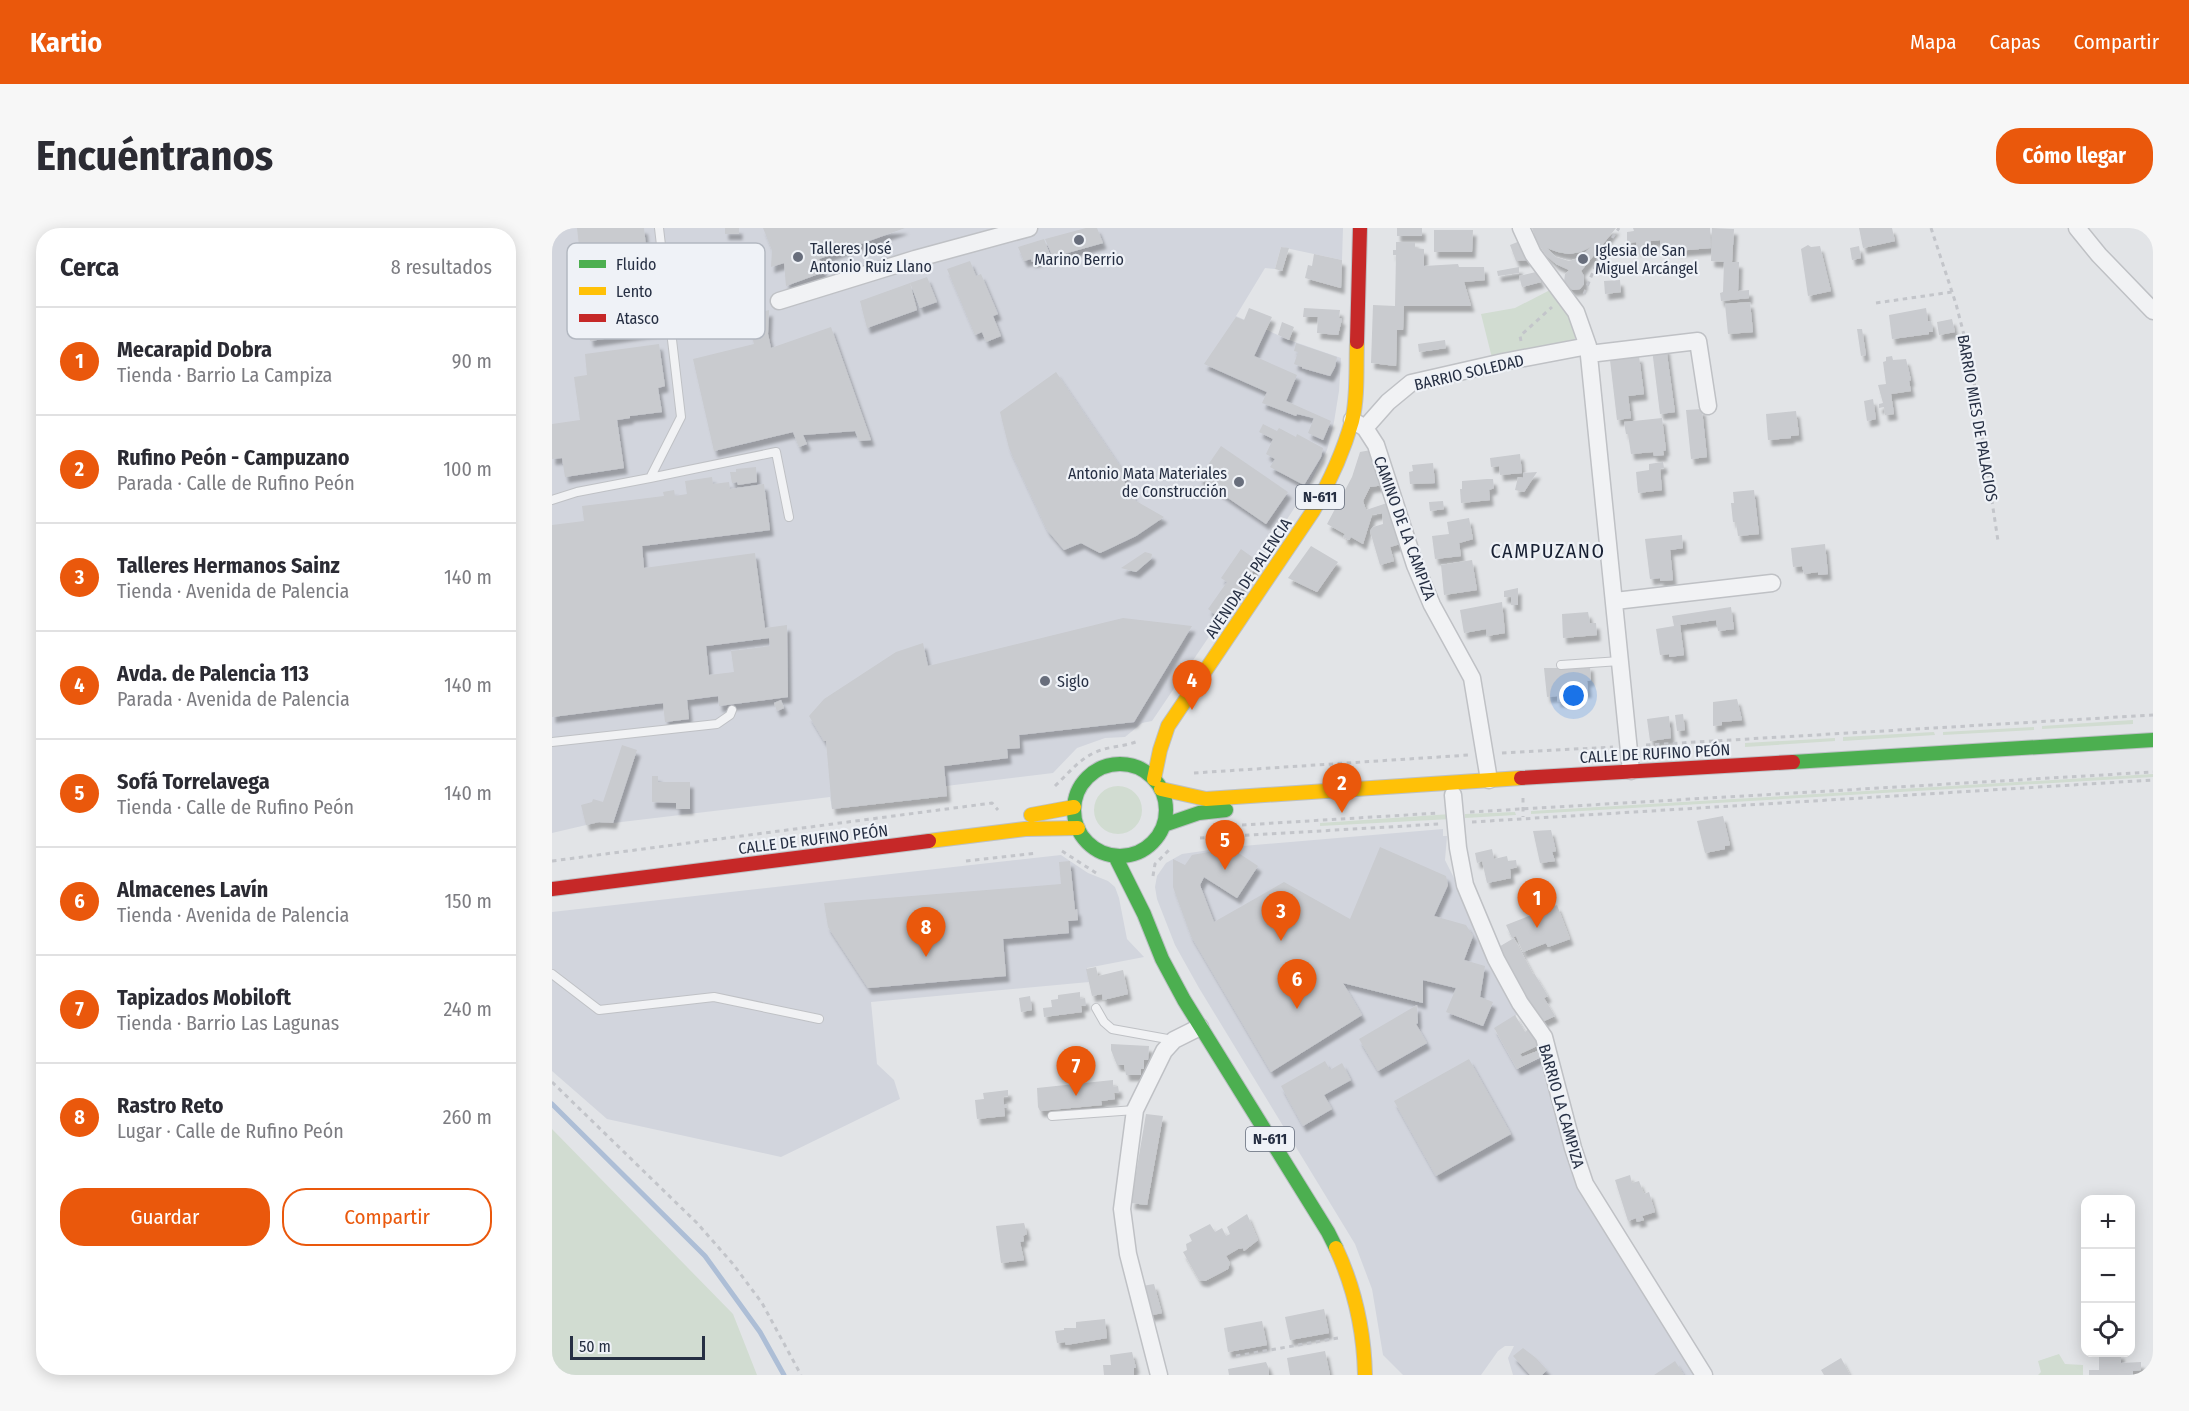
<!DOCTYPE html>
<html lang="es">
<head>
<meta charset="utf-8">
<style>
	body { margin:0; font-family:"Fira Sans Condensed",sans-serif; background:#f7f7f7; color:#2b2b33 }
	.controls { position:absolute; right:18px; bottom:18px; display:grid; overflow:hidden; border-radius:12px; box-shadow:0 3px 15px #0003 }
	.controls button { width:54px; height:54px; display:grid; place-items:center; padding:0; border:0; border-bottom:2px solid #e1e1e2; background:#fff; color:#2b2b33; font:30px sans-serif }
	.scale { position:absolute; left:18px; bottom:15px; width:135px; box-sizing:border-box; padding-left:6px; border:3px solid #262f43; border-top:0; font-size:16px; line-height:21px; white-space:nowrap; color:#262f43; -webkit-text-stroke:4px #eff2f7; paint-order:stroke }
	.you { position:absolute; left:1022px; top:468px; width:21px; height:21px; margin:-15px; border:4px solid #fff; border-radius:50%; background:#1a73e8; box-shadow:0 0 0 9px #1a73e833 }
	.badge { display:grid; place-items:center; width:39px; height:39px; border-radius:50%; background:#ea580c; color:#fff; font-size:20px; font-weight:700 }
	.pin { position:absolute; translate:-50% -50px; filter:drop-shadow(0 2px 3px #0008) }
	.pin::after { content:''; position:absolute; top:32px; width:21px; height:18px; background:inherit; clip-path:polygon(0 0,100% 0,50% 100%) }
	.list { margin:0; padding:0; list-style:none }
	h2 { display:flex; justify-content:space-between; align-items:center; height:78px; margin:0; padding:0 24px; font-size:26px }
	h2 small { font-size:20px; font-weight:400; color:#7c7c81 }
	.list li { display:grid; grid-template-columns:39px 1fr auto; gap:18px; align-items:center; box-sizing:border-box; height:108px; padding:0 24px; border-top:2px solid #e1e1e2 }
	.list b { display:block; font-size:22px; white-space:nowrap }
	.list p { margin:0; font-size:20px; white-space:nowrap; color:#7c7c81 }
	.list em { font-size:20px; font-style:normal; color:#7c7c81 }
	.actions { display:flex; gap:12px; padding:18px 24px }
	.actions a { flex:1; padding:14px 0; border:2px solid #ea580c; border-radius:24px; text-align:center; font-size:21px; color:#ea580c }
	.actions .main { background:#ea580c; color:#fff }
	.icon { flex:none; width:33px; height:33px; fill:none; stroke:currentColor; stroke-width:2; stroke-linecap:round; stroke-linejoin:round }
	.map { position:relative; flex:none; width:1601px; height:1147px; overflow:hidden; border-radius:24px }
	header { display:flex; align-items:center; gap:36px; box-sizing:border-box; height:84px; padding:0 30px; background:#ea580c; color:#fff }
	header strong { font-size:28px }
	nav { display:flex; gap:33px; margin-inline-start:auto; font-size:21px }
	.intro { display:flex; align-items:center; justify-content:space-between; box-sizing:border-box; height:144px; padding:0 36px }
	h1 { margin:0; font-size:42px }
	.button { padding:15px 27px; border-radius:24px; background:#ea580c; color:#fff; font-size:21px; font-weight:700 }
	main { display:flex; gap:36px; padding:0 36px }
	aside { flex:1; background:#fff; border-radius:24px; box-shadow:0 3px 15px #0003 }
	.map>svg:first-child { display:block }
	.built { fill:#d2d5dd }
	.green { fill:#d1dcd1 }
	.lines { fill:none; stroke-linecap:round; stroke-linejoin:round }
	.stream { stroke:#adbed6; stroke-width:5 }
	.building { fill:#c9cbcf; fill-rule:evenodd; filter:url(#shadow) }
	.lane-casing { stroke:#bfc1c5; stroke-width:10 }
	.street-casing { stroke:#bfc1c5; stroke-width:19 }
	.fast-casing { stroke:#bdc1c5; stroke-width:16 }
	.slow-casing { stroke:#bdc1c5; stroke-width:16 }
	.jam-casing { stroke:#bdc1c5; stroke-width:16 }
	.path { stroke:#c3c5ca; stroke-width:3; stroke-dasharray:4.5 4.5; stroke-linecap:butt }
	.lane { stroke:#f1f2f4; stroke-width:8 }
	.street { stroke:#f1f2f4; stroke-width:16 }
	.fast { stroke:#4caf50; stroke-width:14 }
	.slow { stroke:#ffc107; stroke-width:14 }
	.jam { stroke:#c62828; stroke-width:14 }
	.poi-dot { fill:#686e7c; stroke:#eff2f7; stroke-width:2 }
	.labels { text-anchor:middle; stroke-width:4.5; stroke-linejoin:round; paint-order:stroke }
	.shield { fill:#eff2f7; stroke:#626a79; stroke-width:1.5 }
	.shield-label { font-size:15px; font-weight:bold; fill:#262f43 }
	.poi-label { font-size:16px; fill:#262f43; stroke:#eff2f7; text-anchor:start }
	.street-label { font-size:16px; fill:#262f43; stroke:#eff2f7 }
	.quarter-label { font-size:20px; letter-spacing:1.5px; fill:#182033; stroke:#eff2f7 }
	.key { fill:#eff2f7; stroke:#b3b8c1; stroke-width:1.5 }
	.key-label { font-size:16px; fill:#262f43 }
</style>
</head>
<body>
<header>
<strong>Kartio</strong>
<nav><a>Mapa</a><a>Capas</a><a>Compartir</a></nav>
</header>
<div class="intro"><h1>Encuéntranos</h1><a class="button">Cómo llegar</a></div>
<main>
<aside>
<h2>Cerca<small>8 resultados</small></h2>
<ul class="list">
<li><span class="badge">1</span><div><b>Mecarapid Dobra</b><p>Tienda · Barrio La Campiza</p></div><em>90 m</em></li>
<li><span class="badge">2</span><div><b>Rufino Peón - Campuzano</b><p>Parada · Calle de Rufino Peón</p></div><em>100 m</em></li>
<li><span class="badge">3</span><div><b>Talleres Hermanos Sainz</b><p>Tienda · Avenida de Palencia</p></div><em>140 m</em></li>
<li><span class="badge">4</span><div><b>Avda. de Palencia 113</b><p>Parada · Avenida de Palencia</p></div><em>140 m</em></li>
<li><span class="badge">5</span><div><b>Sofá Torrelavega</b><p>Tienda · Calle de Rufino Peón</p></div><em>140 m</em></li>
<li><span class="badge">6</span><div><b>Almacenes Lavín</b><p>Tienda · Avenida de Palencia</p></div><em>150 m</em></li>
<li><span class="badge">7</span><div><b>Tapizados Mobiloft</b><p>Tienda · Barrio Las Lagunas</p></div><em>240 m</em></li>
<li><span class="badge">8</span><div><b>Rastro Reto</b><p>Lugar · Calle de Rufino Peón</p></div><em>260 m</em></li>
</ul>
<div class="actions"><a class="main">Guardar</a><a>Compartir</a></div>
</aside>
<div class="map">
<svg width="1601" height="1147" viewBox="0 0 1601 1147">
	<defs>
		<filter id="shadow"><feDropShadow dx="3.5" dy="6" stdDeviation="1.5" flood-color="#0004"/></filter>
	</defs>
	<rect width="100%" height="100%" fill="#e2e4e7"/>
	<path class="built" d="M0,0H791L790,32L729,19L723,41L713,40L684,88L737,112L789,130L787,163L782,194L775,222L756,259L702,342L600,493L590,495L573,509L553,510L525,520L501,545L394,558L395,568L280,581L278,569L61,595L47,594L0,605Z
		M891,601V608H895L893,632L969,784L943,802L965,841L989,829L1027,963L1146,1147H961L956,1130L962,1118H953L946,1123L929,1147H851L831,1127L820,1061L803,1016L647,760L623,717L605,671L603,659L605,648L614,635L630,626L679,619Z
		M509,627L536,645L556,653L563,659L567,670L575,711L592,729L535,740L537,754L319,774L325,836L342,852L348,871L229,929L55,891L0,843V684Z"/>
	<path class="green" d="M1000,61C1009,75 1035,101 1019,116L941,134L929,86L963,80Z
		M1581,492V496L1490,501V498Z
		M1482,499V502L1391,507V504Z
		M1382,504L1383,507L1291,513V509Z
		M1283,510V513L1193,519V515Z
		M1601,546V549L979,586V583Z
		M542 582a24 24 0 1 1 48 0a24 24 0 1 1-48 0Z
		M963,584L964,587L913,590V586Z
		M899,586V591L768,598V595Z
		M0,901L181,1086L205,1147H0Z
		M1507,1126L1513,1136L1531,1137V1147H1486L1489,1144L1486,1133Z"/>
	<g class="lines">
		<path class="stream" d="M0,876L153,1028L208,1104L232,1147"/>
	</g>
	<path class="building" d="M25,0H92L96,36L103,35L112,102L38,113Z
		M173,0H187V6H173Z
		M211,0H353L267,31L272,44L234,58L232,35L219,39L220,22Z
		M534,0H545L551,15L501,29L493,11Z
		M845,0H870V8H845Z
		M980,0H1064L1029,43L1032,48V56L1028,61L1021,62L1014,58L1012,54L1013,46L1017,42L1004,36L994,27L984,12ZM1039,19L1027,30L1017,33L1004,29L995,20L1006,24L1017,26L1028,24Z
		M1081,0H1158L1159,20L1124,23V19L1108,20V12L1099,13V21L1085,22L1084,14L1075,15V4L1082,3Z
		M1160,0L1182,1L1180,34H1187L1186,63L1197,62V70L1169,73L1168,65L1171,64L1172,34L1159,33Z
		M1307,0H1340L1343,13L1311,20Z
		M882,2H921L920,24H882Z
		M492,11L499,29L480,34L479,31L472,33L466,19Z
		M968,13L976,32L964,33L958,17Z
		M844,14H863V20L872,21V38L906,36L907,39H932L933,52L912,54L919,78H852L851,102H845L844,138L819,135L821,77L843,78L844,27H841V22H844Z
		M1256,17L1259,19L1268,18L1279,63L1256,68L1249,21Z
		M1307,18L1309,30L1300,32L1298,20Z
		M729,19L737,20L730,43L723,41Z
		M762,26L790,32L789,60L753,50L756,37L760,38Z
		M418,33L424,48L429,46L446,86L441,88L449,108L434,114L430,104L423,107L395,41Z
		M967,39V45L946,48L945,43Z
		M984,44L989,54L970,59L967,48Z
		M375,49L385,74L368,80L358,55Z
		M1068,52L1069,64L1053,66L1052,53Z
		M358,55L365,82L315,100L308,73Z
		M1198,74L1201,104L1176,106L1173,76Z
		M697,80L720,89L702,128L745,147L734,173L779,193L771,212L756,205L762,190L745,186L744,188L710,175L715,164L652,136L684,89L692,92Z
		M752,80L788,82L787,90L790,91L786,107L765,105L766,89H751Z
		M1374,80L1376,93H1379L1381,104H1377V106L1340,111L1337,87Z
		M217,82L216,106L219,120L279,99L319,212L307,213L303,203L251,207L255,216L247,219L241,204L162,223L141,131L202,116L195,88Z
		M1400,91L1403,104L1387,107L1385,94Z
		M730,94L742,99L737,112L726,107Z
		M1305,101H1310L1314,127L1309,128Z
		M893,112L894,120L867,124L866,116Z
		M744,115L785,129L783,139L778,148L750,140V139L742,136L746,124L742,123Z
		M107,116L113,158L106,160L110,184L78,188V190L65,192L72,240L13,249L10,230L0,231V196L28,192L22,149L35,147L33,126Z
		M1114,119L1123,184L1108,186L1100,121Z
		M1087,128L1092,166L1076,168L1079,190L1065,192L1058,132Z
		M1340,128L1341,132L1354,131L1359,152L1357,153L1359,163L1339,166L1342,186L1333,187L1332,179L1327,180V176L1331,175L1326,157L1334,156L1331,134L1334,133V129Z
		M504,144L574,247L570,250L584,273L612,289L584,308L548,325L529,315L512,322L495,302L457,220L448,184Z
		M1321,171L1324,191L1315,193L1312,173Z
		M1150,181L1155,229L1139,231L1134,182Z
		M1244,183L1247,207L1239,208V210L1216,212L1214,186Z
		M1110,190L1114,222L1111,223L1112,227L1102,228L1101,224L1079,226L1076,206H1074L1072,194Z
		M711,196L725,203L727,200L744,209L745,206L771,220L769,229L752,257L718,239L723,231L714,226L721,211L707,204Z
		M669,218L736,264L714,296L647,250Z
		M819,222L832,257L818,259L811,273L814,282L838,274L848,316L838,319L842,333L828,337L818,303L821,299L831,296L830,285L820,287L811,316L799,309L797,312L791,309L793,306L775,296L800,249L808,224Z
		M968,226L970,245L948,247L947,238L939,239L938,230Z
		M1111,234L1112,240L1108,241L1110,262L1086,265L1084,244L1097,242V236Z
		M881,235L883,255L858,256L857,244L861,243L860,237Z
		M204,239L205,254L186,257L185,254L180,255L178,244H184V241Z
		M985,244L972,264L963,262L966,249L971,250V245Z
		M160,249L161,256L177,254L178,261L212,256L218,302L90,318L92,340L203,325L213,400L235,397L236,469L167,478L166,468L135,472L137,491L113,494L111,475L0,489V297L32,293L30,278L112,268L111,264L122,262L123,268L135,266L133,253ZM217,410L218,418L179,423L182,444L157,447L154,418Z
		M935,251H941L942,260L937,262L938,272L909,275L908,261H910V253Z
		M1202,262L1207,306L1186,308L1184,294H1181L1179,275H1182L1181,264Z
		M891,273L892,281L878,283L877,274Z
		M917,290L921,311L907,315L909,328L883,331L880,308L897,306L895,294Z
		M1130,307L1131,320L1118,322L1121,352L1108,353V350L1098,351L1093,311Z
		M1273,316L1276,346L1266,347V344L1252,346L1250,338L1241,339L1239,320Z
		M759,318L786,334L765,364L736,350Z
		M689,321L707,334L669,391L656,381L675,354L669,350Z
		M593,324L600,326L599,331L584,344L569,340Z
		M920,332L925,362L892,367L889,337Z
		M966,360V377H959V369H952V363Z
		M950,374L953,405L935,408L934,401L912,405L908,382Z
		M1179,379L1182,401L1166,403L1164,392L1128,397L1132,427L1117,429V426L1108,427L1104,401L1122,398L1120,388Z
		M1036,384L1038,395H1044L1045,407L1011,410L1010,386Z
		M571,390L640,398L582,494L467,507L468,520L455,521L456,530L392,538L395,568L280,581L274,513H272L257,488L272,471L344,424L371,415L376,438Z
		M1038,437L1039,452L1035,453L1036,464H1028V472L1018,474L1005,473V468L995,469L992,440H1029V438Z
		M1185,471L1190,492L1170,494V497L1161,498V474Z
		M229,472L232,480L225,483L222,475Z
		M1131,486L1133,502L1125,503L1123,487Z
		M1117,488L1119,510L1098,513L1095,491Z
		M70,517L85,522L61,595L47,594L34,597L29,577L40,574L41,571L51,574Z
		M100,548H106V554H138V581H124V575L100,574Z
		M1171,588L1178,617L1173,618V621L1153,625L1145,593Z
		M999,602L1004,623L1000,624L1003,633L988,635L981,603Z
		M828,619L894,648L896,657L882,688L914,697L921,708L912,732L933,738L928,769L941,774L931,798L894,784L904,760L871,752V775L791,755L810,787L719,844L639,708L621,659V631L633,637L640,627L679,620L706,638L685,670L652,649L648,657L662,694L732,654L798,691Z
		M940,621L942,631L955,628L956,633L964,632L965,639L958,641L959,650L935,655L930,633L925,635L923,625Z
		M518,633L523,682L525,681L526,692L516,693L517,705L451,711L454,748L316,760L276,699L272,675L509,656L507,634Z
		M1005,677L1018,711L996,719L994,715L971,724L964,708L960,710L954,697Z
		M962,710L981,746L982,745L996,768L992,770L1003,788L990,794L945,720Z
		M544,739L546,748L571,742L576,766L551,772L550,766L540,768L534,741Z
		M528,764V771L533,770L534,777L529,778L530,784L492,789L491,780L500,779L499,772L506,771V767Z
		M478,768L480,782L469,784L467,770Z
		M865,777L866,795L864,796L875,815L826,843L807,811Z
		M963,787L973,804L978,799L987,817L968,826L970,829L988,822L989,829L965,841L942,800Z
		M559,816L597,818L596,832H592V841H589V847H574L572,837H565L559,822Z
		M917,831L959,906L884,948L842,873Z
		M773,833L778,842L790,835L799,852L772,867L780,881L751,898L729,858Z
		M561,852V859L566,858L567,865H562L563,871L549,873L550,877L488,883L486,879L485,860Z
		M456,862V868L451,869L452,877L455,876V880H452L453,888L425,891L423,872L432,871L431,865Z
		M594,886L611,888L595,977L579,975Z
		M1078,947L1080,955L1087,953L1092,966L1097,964L1103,984L1090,988L1092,992L1085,994L1084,990L1076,993L1063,952Z
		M695,986L706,1012L692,1023L691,1020L686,1021L674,1028L678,1035L676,1041L653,1053L647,1052L631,1024L635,1022L634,1016L640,1013L637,1007L658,996L663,1004L670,1000L674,1008L678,1006L675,999Z
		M472,995L475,1006L471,1008L472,1013L468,1014L472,1032L449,1035L444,998Z
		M602,1056L610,1085L596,1088L590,1058Z
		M772,1081L777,1105L738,1112L733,1089Z
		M553,1091L555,1110L514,1117L513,1114L505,1115L503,1103L512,1102V1100H524V1094Z
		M710,1093L715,1117L676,1124L672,1100Z
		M971,1120L984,1130L995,1142L990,1147H978L961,1128Z
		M773,1123L778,1147H738L735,1130Z
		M580,1124L584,1140H582V1147H552L551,1137H559L558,1127Z
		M1559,1125H1569V1135L1589,1134V1142L1581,1143V1147H1537V1142H1547V1129H1559Z
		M1289,1130L1298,1147H1272L1269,1142Z
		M1123,1133L1132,1147H1102Z
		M714,1134L717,1141V1147H677L676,1141Z"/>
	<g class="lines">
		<g class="lane-casing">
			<path id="lane" d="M98,250L224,224L237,289
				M0,272L25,264L98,250L129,189L107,0
				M1009,437L1068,433
				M0,514L165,496L178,487L180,482
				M0,746L47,782L162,769L267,791
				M544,780L552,794L560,801L621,812
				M500,888L583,882"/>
		</g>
		<g class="street-casing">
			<path id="street" d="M969,0L981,26L1024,84L1036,118L1079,543
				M1525,0L1547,27L1601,83
				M227,73L363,31L477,0
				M1037,126L1146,113L1156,178
				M800,192L813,200L824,217L863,337L880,377L920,450L937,552
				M813,200L836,174L859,155L951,134L1036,118
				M1063,373L1220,355
				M901,567L906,620L913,657L944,731L968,775L992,809L1021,920L1033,956L1152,1147
				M607,1147L576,1026L570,981L572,966L583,882L612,823L622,812L648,799"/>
		</g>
		<g class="fast-casing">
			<path id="fast" d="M1241,534L1601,512
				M522 582a46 46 0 1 1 92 0a46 46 0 1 1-92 0Z
				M612,597L647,585L674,582
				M563,628L592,686L610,731L632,772L776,1004L784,1020"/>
		</g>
		<g class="slow-casing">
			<path id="slow" d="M602,551L608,522L616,498L761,283C777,255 791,225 800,193C806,169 804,140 805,114
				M609,561L654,571L969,550
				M479,587L522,579
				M377,613L473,601L526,600
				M784,1020C803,1061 812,1102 813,1147"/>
		</g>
		<g class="jam-casing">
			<path id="jam" d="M805,114L808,0
				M969,550L1241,534
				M0,661L377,613"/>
		</g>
		<path class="path" d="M1379,0L1404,76L1419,134L1446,313
			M1032,66L1047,29L1067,0
			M1324,75L1400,64
			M969,113L968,108L1000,79
			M1094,517L1601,487
			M950,525L1061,519
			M642,545L917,527
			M503,558C516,546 527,531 544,524C557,518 572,519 586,513
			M971,570V589
			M918,584L1601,544
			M920,594L1601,552
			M690,597L887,585
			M648,610L887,596
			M510,623L544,645
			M0,633L440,575L446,582
			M414,633L485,625
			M601,648L603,636L619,620
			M0,854L145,995L181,1036L210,1075L249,1147
			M684,1128L786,1110"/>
		<use href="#lane" class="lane"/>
		<use href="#street" class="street"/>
		<use href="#fast" class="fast"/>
		<use href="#slow" class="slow"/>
		<use href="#jam" class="jam"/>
	</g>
	<g class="poi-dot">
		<circle cx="527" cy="12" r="6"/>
		<circle cx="246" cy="29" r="6"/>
		<circle cx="1031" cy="31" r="6"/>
		<circle cx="687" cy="254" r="6"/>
		<circle cx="493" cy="453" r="6"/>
	</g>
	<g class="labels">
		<g class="shield">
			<rect x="744" y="257" width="48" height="24" rx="4.5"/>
			<rect x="694" y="899" width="48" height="24" rx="4.5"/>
		</g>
		<g class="shield-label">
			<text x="768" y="274">N-611</text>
			<text x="718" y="916">N-611</text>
		</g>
		<g class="poi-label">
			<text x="258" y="26">Talleres José<tspan x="258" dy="18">Antonio Ruiz Llano</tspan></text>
			<text x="1043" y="28">Iglesia de San<tspan x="1043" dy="18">Miguel Arcángel</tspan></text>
			<text x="527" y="37" text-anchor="middle">Marino Berrio</text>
			<text x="675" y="251" text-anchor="end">Antonio Mata Materiales<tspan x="675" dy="18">de Construcción</tspan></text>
			<text x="505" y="459">Siglo</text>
		</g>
		<g class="street-label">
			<text transform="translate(917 144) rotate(-13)" y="6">BARRIO SOLEDAD</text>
			<text transform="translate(1426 190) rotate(80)" y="6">BARRIO MIES DE PALACIOS</text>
			<text transform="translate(853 300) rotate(70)" y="6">CAMINO DE LA CAMPIZA</text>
			<text transform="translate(696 350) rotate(-56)" y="6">AVENIDA DE PALENCIA</text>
			<text transform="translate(1103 525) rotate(-3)" y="6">CALLE DE RUFINO PEÓN</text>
			<text transform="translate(261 611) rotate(-7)" y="6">CALLE DE RUFINO PEÓN</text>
			<text transform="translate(1010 878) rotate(74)" y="6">BARRIO LA CAMPIZA</text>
		</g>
		<g class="quarter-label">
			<text x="996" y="330">CAMPUZANO</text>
		</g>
	</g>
	<rect x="15" y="15" width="198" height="96" rx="9" class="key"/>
	<rect x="27" y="32" width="27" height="8" fill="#4caf50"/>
	<rect x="27" y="59" width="27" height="8" fill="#ffc107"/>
	<rect x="27" y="86" width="27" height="8" fill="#c62828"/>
	<g class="key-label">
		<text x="64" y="42">Fluido</text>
		<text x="64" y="69">Lento</text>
		<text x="64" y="96">Atasco</text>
	</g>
</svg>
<div class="controls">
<button>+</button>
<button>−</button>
<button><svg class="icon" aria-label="locate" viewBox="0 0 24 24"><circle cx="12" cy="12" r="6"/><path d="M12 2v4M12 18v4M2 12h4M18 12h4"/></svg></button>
</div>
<div class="scale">50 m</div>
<div class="you"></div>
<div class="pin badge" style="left:985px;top:700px">1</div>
<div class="pin badge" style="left:790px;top:585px">2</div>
<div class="pin badge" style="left:729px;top:713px">3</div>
<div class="pin badge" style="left:640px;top:482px">4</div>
<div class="pin badge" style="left:673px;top:642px">5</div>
<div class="pin badge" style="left:745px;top:781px">6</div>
<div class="pin badge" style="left:524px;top:868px">7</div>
<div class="pin badge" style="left:374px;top:729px">8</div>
</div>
</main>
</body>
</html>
